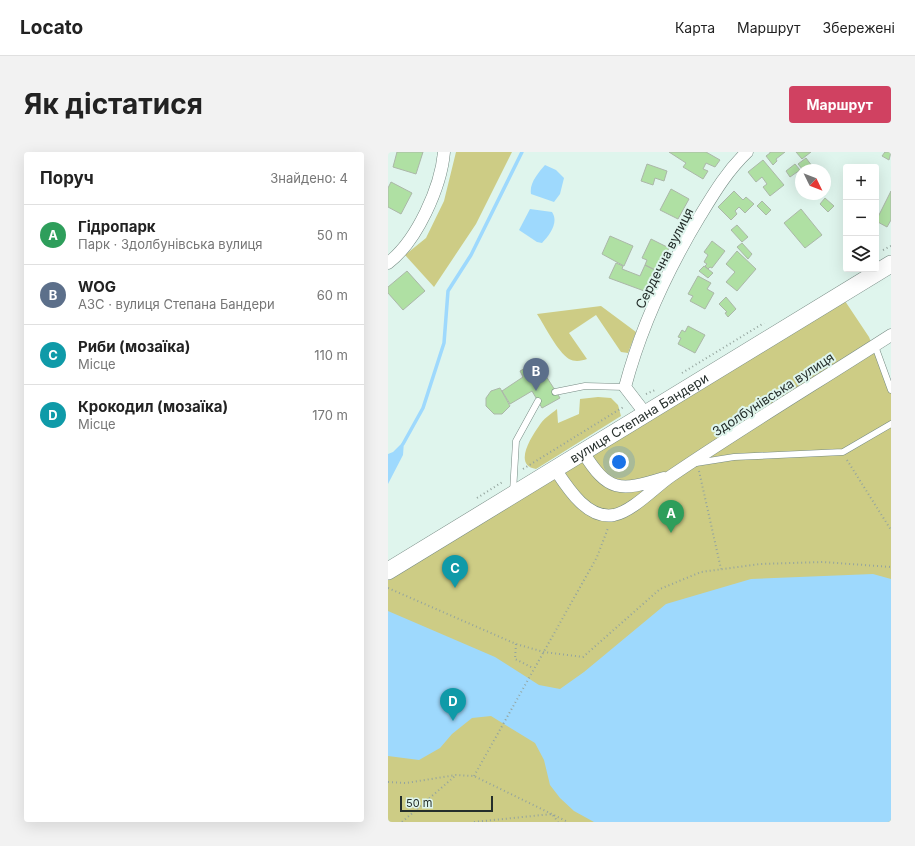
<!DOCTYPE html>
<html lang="uk">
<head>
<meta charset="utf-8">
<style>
	body { margin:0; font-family:Inter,sans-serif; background:#f2f2f2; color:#222 }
	.controls { position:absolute; right:12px; top:12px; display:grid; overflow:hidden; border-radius:4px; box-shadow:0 4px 16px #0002 }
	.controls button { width:36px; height:36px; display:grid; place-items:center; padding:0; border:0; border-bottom:1px solid #e0e0e0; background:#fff; color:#222; font:20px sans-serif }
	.compass { position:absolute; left:407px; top:12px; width:36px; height:36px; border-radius:50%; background:#fff; box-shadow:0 4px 16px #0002; rotate:133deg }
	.scale { position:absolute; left:12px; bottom:10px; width:93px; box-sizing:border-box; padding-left:4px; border:2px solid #252e2b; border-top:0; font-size:11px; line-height:14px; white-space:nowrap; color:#252e2b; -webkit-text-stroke:3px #dff5ed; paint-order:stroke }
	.you { position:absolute; left:231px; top:310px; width:14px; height:14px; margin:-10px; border:3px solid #fff; border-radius:50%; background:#1a73e8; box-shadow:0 0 0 6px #1a73e833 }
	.badge { display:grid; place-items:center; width:26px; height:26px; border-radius:50%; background:#d04161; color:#fff; font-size:13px; font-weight:700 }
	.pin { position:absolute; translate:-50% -33px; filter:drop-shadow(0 1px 2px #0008) }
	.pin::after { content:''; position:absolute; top:21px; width:14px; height:12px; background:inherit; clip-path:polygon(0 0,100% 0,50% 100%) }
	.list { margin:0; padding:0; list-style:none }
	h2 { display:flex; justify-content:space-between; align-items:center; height:52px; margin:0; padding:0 16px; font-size:17px }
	h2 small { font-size:13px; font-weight:400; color:#767676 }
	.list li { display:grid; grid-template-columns:26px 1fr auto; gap:12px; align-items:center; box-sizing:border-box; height:60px; padding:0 16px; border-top:1px solid #e0e0e0 }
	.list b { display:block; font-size:15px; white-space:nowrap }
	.list p { margin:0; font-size:13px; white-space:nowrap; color:#767676 }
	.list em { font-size:13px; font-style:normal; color:#767676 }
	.icon { flex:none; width:22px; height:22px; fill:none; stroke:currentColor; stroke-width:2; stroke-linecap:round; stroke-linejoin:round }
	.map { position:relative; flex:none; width:503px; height:670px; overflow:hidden; border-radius:4px }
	header { display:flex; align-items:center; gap:24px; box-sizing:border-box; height:56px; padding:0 20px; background:#fff; border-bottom:1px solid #e0e0e0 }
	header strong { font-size:19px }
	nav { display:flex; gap:22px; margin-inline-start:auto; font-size:14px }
	.intro { display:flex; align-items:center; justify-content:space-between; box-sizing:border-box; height:96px; padding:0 24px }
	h1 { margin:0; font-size:28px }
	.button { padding:10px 18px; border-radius:4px; background:#d04161; color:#fff; font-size:14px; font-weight:700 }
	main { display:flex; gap:24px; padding:0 24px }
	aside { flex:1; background:#fff; border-radius:4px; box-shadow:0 4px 16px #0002 }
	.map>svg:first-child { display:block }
	.green { fill:#cdcc85 }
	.water { fill:#9ed9fd }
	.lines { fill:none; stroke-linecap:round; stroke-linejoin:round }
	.stream { stroke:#9ed9fd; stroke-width:3.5 }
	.building { fill:#afe0a3; stroke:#abb7a8 }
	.service-casing { stroke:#768a83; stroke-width:7 }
	.minor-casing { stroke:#768a83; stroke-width:13 }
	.secondary-casing { stroke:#768a83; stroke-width:18 }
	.path { stroke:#94a49e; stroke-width:2; stroke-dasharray:1 3; stroke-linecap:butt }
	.service { stroke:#fff; stroke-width:6 }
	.minor { stroke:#fff; stroke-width:12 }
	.secondary { stroke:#fff; stroke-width:17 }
	.labels { text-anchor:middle; stroke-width:4; stroke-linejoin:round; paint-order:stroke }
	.street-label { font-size:13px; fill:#252e2b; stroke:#dff5ed }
</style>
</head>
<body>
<header>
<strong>Locato</strong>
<nav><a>Карта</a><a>Маршрут</a><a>Збережені</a></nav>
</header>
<div class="intro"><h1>Як дістатися</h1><a class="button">Маршрут</a></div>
<main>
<aside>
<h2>Поруч<small>Знайдено: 4</small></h2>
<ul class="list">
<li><span class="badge" style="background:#2e9e5b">A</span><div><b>Гідропарк</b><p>Парк · Здолбунівська вулиця</p></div><em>50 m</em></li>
<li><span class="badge" style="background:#5c6f8a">B</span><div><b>WOG</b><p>АЗС · вулиця Степана Бандери</p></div><em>60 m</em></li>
<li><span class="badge" style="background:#0f9aa8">C</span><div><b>Риби (мозаїка)</b><p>Місце</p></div><em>110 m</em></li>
<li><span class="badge" style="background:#0f9aa8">D</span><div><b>Крокодил (мозаїка)</b><p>Місце</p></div><em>170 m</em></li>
</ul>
</aside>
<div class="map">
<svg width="503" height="670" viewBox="0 0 503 670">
	<rect width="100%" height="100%" fill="#dff5ed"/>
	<path class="green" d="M68,0H124L88,72L46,135L17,103L38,86L56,49Z
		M453,143L481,185L503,240V670H0V419Z
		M213,154L248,180L240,201L233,200L208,163L181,181L199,207C194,209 186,210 181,207C169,199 157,174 149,162Z
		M210,245L223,246L230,253L233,264L148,317C125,314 143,285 151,274C155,267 163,262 169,257L170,271L191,262L192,247Z"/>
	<path class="water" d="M157,13L168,18L176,26L172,42L166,50L143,42C141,31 151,20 157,13Z
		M142,57L164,60C171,70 162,83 154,91L149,90L131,78Z
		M16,289L15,303L0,332V302L5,300Z
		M485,422L503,427V670H206L186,659L172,646L162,633L156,608L147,591L103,564L84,566L64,582L52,596L31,608L0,604V459L107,505L151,533L172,537L196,520L278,452L363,427Z"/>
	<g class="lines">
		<path class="stream" d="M15,292L35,256L56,191L60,139L83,103L134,0"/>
	</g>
	<path class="building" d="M9,0H35L28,22L5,15Z
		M281,0H318L332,8L327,15L318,11L315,17L320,19L315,27L295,15L298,11Z
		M382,0H397L388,7L389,9L385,13L378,4L382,1Z
		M408,0H423L414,7Z
		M497,0H503L501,8L494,4Z
		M418,6L427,18H415L410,12Z
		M375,8L396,33L382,44L375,35L379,32L374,25L368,30L360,20Z
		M259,12L279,19L276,29L267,26L265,33L253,29Z
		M407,12L412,18L402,25L398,19Z
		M3,30L24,41L13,62L0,55V36Z
		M283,37L301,47L290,67L272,58Z
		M346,39L355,48L358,45L366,52L357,61L351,55L347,59L349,62L343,68L330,55Z
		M503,39V68L499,75L488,69Z
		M437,46L446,54L440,60L432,52Z
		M374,49L383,58L378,63L369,54Z
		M413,57L434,83L417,96L396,71Z
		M349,73L360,85L354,90L343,78Z
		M222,84L245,94L236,114L214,102Z
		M263,87L281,96L269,119L257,113L259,108L254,106Z
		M324,89L337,99L324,116L322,115L320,117L317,114L319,112L316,110L320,103L316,100Z
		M354,91L364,102L360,107L349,95Z
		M349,99L368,117L349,139L338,130L347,120L338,112Z
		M228,111L235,114L234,117L252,124L257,113L269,119L259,140L221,126Z
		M316,114L325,121L320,126L311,119Z
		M19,119L37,139L15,158L0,141V135Z
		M310,124L323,131L319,137L326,141L317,157L302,149L305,144L300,142Z
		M338,145L348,157L340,165L337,161L339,160L331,152Z
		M300,174L317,183L307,201L290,192L293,186L290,185L294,178L297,180Z
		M149,210L172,246L154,256L144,239L122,252L114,239L135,225L132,219Z
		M112,236L122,254L114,262H106L98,254V246L103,239Z"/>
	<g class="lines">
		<g class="service-casing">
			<path id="service" d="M487,194L503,238
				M167,240L197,234L237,235
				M308,311L346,305L455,300L503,272
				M125,340L128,289L150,249"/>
		</g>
		<g class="minor-casing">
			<path id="minor" d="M0,111C29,89 53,35 56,0
				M257,261L237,235C253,175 280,117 312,64C326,41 339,19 359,0
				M195,300C220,340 231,340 276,326
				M167,317C179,335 199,368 226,363C245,359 267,335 283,324C355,275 430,230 503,183"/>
		</g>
		<g class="secondary-casing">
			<g id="secondary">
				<path id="s1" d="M0,419L503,112"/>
			</g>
		</g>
		<path class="path" d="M495,98L503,94
			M294,221L376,171
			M258,242L267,238
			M459,308L503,378
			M135,317L237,254
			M311,319L333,417
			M89,346L116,329
			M0,436L128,492L156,500L195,505L272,437L313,420L372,412L435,410L503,415
			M128,492L127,507L145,516
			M86,624L209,405L220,376
			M0,630L18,631L68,623L86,624L180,670
			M14,670L67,624
			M86,670L164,662L170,670"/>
		<use href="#service" class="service"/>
		<use href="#minor" class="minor"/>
		<use href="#secondary" class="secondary"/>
	</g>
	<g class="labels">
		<g class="street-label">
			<text transform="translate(276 106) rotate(-63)" y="5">Сердечна вулиця</text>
			<text transform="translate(385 242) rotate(-33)" y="5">Здолбунівська вулиця</text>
			<text dy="5" stroke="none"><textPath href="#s1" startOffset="294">вулиця Степана Бандери</textPath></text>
		</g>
	</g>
</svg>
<div class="controls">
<button>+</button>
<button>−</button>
<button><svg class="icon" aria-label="layers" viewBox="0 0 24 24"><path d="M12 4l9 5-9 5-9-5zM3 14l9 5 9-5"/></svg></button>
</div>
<svg class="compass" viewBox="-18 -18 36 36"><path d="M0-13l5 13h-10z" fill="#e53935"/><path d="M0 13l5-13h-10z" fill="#767676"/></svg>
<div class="scale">50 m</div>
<div class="you"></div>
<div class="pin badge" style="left:283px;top:381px;background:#2e9e5b">A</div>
<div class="pin badge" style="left:148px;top:239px;background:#5c6f8a">B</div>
<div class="pin badge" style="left:67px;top:436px;background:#0f9aa8">C</div>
<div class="pin badge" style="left:65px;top:569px;background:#0f9aa8">D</div>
</div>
</main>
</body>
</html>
